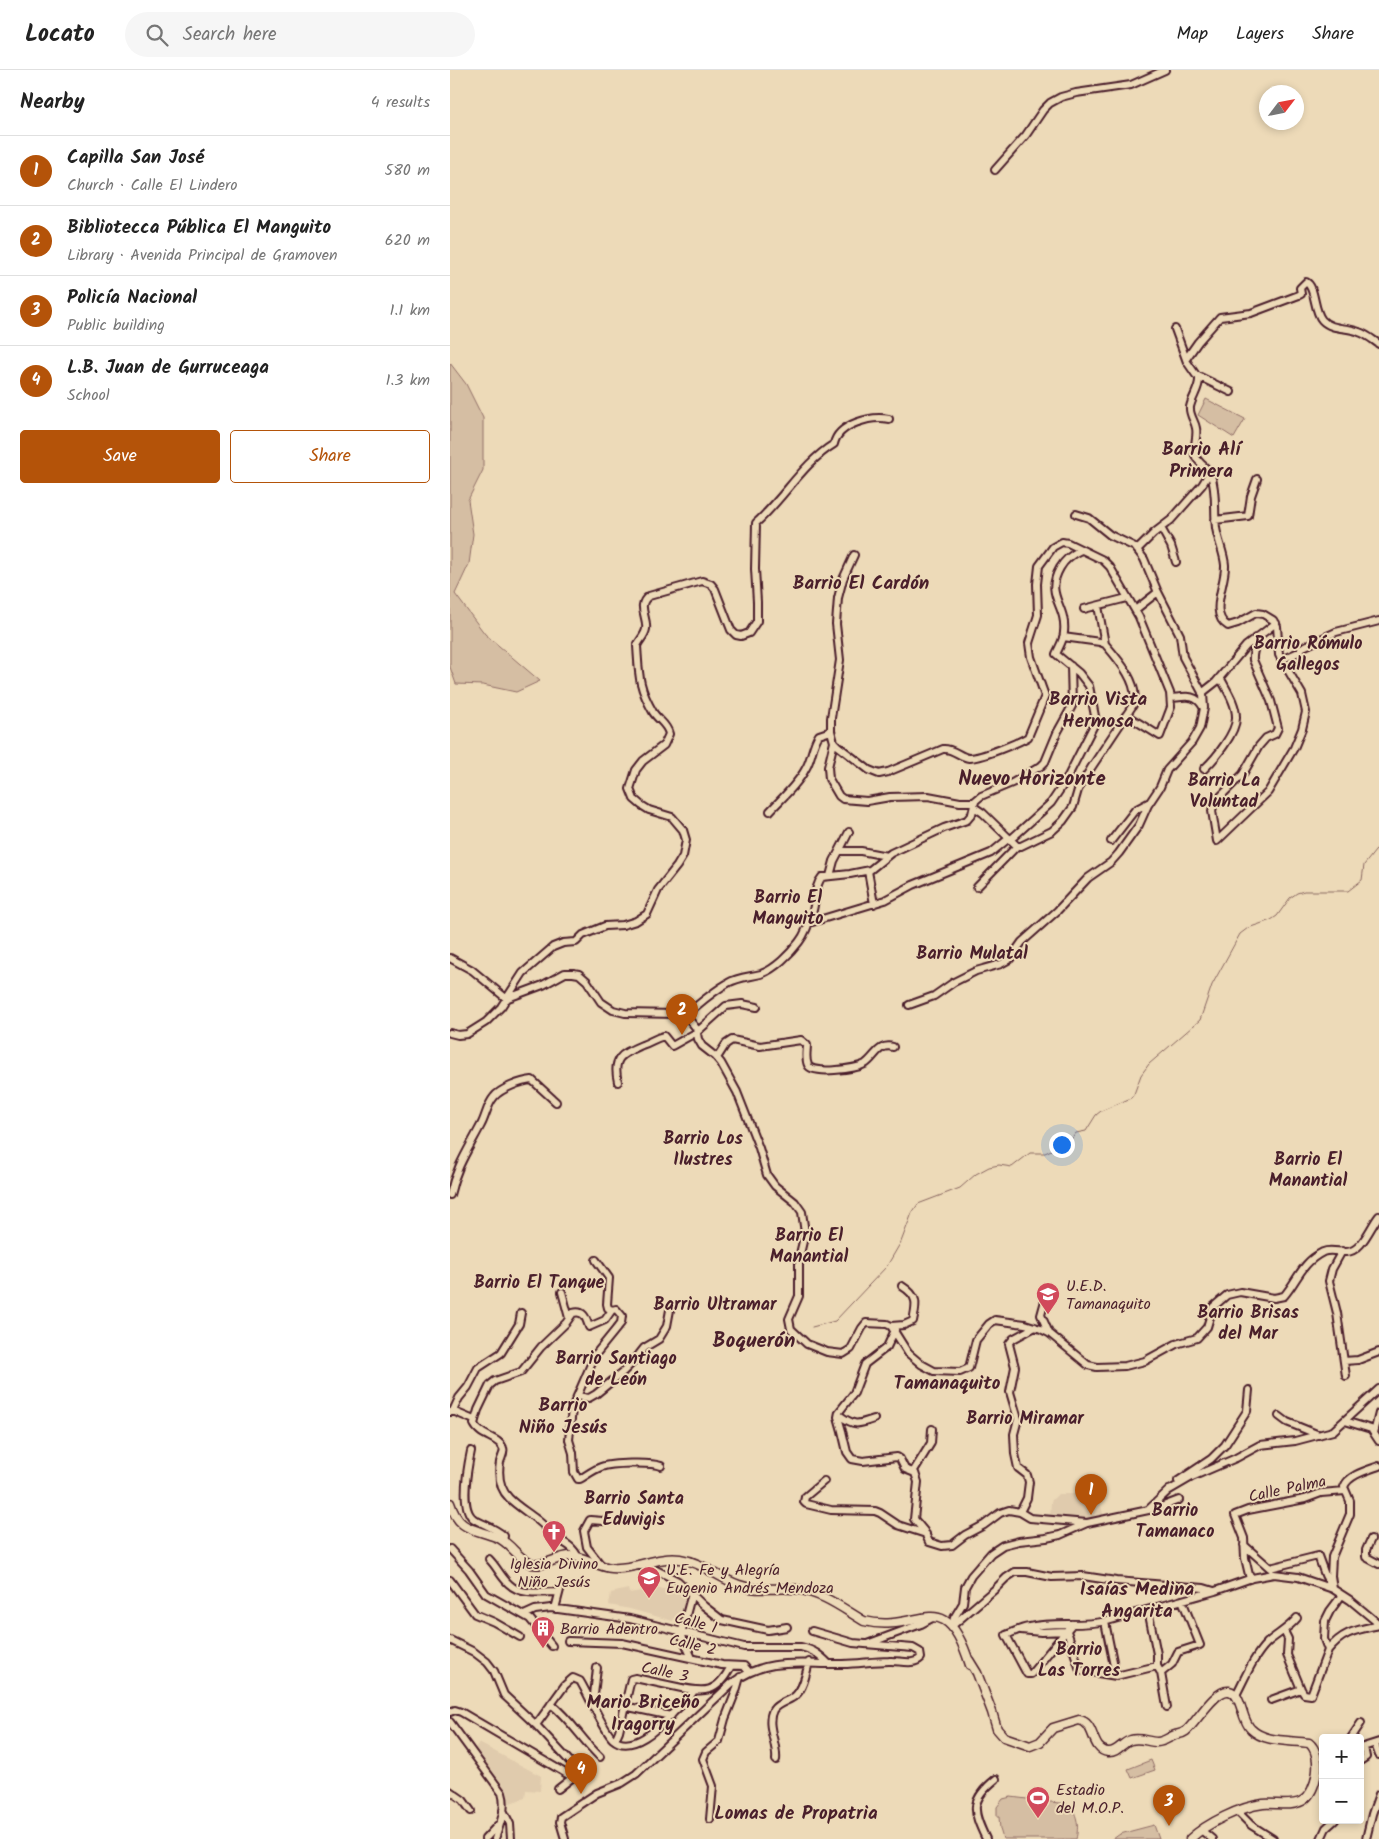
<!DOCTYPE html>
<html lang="en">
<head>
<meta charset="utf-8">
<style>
	body { margin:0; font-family:Kalam,sans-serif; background:#f6f6f6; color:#222 }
	.controls { position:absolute; right:15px; bottom:15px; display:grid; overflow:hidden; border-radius:5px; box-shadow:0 2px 8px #0003 }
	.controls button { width:45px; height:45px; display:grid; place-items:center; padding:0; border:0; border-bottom:1px solid #e0e0e0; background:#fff; color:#222; font:25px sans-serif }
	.compass { position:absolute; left:809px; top:15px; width:45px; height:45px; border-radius:50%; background:#fff; box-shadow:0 2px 8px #0003; rotate:58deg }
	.you { position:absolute; left:611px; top:1074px; width:18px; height:18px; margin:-12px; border:4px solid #fff; border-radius:50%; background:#1a73e8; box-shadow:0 0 0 8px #1a73e833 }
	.badge { display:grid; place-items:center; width:32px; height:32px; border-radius:50%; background:#b45309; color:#fff; font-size:16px; font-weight:700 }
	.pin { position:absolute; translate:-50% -41px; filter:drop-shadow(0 1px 2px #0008) }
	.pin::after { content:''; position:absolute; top:26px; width:18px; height:15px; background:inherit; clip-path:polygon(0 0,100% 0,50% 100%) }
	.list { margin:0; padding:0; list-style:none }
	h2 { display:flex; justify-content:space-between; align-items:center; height:65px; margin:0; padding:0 20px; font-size:21px }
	h2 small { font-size:16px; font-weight:400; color:#767676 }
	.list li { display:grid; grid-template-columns:32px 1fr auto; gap:15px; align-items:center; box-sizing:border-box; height:70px; padding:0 20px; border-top:1px solid #e0e0e0 }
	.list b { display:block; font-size:19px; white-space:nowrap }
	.list p { margin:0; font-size:16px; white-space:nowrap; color:#767676 }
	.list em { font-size:16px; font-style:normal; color:#767676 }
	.actions { display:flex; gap:10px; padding:15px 20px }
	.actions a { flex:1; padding:11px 0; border:1px solid #b45309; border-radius:5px; text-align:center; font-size:18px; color:#b45309 }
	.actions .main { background:#b45309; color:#fff }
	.icon { flex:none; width:28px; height:28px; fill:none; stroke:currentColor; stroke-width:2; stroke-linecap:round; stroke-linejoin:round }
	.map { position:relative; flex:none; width:929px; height:1769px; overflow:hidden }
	header { display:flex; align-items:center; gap:30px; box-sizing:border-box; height:70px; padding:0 25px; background:#fff; border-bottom:1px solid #e0e0e0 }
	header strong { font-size:24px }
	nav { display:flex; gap:28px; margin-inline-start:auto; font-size:18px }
	.search { width:350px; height:45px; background:#f6f6f6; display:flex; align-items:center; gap:12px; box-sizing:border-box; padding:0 18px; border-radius:28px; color:#767676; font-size:19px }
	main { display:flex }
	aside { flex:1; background:#fff }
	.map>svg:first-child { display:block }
	.built { fill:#e0cbad }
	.green { fill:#d5bea3; stroke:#906e67 }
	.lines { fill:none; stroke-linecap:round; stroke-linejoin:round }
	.stream { stroke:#886660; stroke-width:1 }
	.minor-casing { stroke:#4a1f2b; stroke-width:10 }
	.major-casing { stroke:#4a1f2b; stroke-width:11 }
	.minor { stroke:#eddab8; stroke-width:6 }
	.major { stroke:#eddab8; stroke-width:8 }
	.labels { text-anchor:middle; stroke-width:4; stroke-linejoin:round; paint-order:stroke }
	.poi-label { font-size:16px; fill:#4a1f2b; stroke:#eddab8; text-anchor:start }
	.street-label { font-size:16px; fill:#4a1f2b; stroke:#eddab8 }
	.neighbourhood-label { font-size:18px; font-weight:bold; fill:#4a1f2b; stroke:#eddab8 }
	.quarter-label { font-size:19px; font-weight:bold; fill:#4a1f2b; stroke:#eddab8 }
	.district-label { font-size:21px; font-weight:bold; fill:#4a1f2b; stroke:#eddab8 }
</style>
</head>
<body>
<header>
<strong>Locato</strong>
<div class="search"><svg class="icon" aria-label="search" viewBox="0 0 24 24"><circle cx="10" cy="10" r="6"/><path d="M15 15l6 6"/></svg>Search here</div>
<nav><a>Map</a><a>Layers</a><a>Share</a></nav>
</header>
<main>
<aside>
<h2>Nearby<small>4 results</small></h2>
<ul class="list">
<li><span class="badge">1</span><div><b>Capilla San José</b><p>Church · Calle El Lindero</p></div><em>580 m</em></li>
<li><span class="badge">2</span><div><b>Bibliotecca Pública El Manguito</b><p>Library · Avenida Principal de Gramoven</p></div><em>620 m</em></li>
<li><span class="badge">3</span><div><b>Policía Nacional</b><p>Public building</p></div><em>1.1 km</em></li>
<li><span class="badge">4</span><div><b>L.B. Juan de Gurruceaga</b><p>School</p></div><em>1.3 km</em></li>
</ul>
<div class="actions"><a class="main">Save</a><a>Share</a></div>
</aside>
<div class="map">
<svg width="929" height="1769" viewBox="0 0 929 1769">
	<rect width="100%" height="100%" fill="#eddab8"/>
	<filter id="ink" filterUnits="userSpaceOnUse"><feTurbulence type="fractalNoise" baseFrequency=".02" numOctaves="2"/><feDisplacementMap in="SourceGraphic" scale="10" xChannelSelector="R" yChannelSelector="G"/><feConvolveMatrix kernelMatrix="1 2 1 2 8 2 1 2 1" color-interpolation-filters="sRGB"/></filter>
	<g filter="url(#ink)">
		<path class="built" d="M608,1424H648L654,1448L637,1450L600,1449L601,1431Z
			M208,1518L240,1524L232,1551L224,1548L223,1551L180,1539L159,1535L161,1523L178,1519L179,1523Z
			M29,1673L91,1706L90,1721L76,1720L75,1728L57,1734L23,1681Z"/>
		<path class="green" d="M0,293L16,314L33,348V400L18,430L23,464L19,494L5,524L35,564L90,611L66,622L33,615L6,614L0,597Z
			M756,329L795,349L784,368L748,345Z
			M701,1690L705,1700L682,1708L678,1699Z
			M561,1727L617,1734C628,1742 629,1757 626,1769H553L550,1759L549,1747H547V1737L553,1729Z
			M704,1755L709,1769H663L670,1764Z"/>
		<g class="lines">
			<path class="stream" d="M362,1257L385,1251L437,1196L451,1172L462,1143L468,1134L510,1118L526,1104L539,1097L549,1095L562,1097L580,1083H595L620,1071L626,1063L636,1061L646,1045L651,1041L681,1028L684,1024L691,1005L699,994L750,950L762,915L790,864L798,858L821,850L827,846L840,828L847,823L854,821H898L912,810L914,795L929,776"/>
			<g class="minor-casing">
				<path id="minor" d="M545,100L576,65L593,40L600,33L611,27L626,23L681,15L715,0
					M725,259L737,292L746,305L781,322
					M736,289L748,272L770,247L801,243L849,225L851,224L850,218L856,212C866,217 863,240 872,250C881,260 898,257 909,262C916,264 923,270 929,274
					M749,308C750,318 742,327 740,337C739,345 745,351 746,358C748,367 743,376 745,385C748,394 758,397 761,405C767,422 764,441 766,458C768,471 774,483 775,495C776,514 758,544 778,556L788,553L806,543L813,544L823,550L827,556L829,585L852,624L856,642L852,659L844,678L818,722L767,771L762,741L764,733L793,704L809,676L816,668L825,664L828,658L821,631L803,590C802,582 807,575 805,568
					M765,450L798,446L801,426L807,409
					M711,458L721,476L726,492
					M687,480L704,463L721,450L752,415L760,402
					M404,485L393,509L388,528L386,554L390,590L381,648V661L384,672L388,676L419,700L429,704L438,702L493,679C503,678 510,687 519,688C531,688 568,673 578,667L595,626L581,587L579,573L588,545L587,514L589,496L603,477L612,472L618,473L653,490L660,497L689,547L720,623L721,637L710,666L676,645
					M648,536L655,574
					M634,539L677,528
					M685,540L708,522
					M831,590L851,581V578L886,562L929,551
					M752,623L766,612L796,576L826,553
					M721,628C734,627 746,623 753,637
					M384,672L378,697L379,709L389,726L393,729L417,731L440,727L478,726L510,732H525
					M754,699C765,689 787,662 786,647C786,633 776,619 770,607
					M524,737L533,743L567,776H571L602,761L613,751L623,737L628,720L641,698L683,635C691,615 668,589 655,574L650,572L613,567
					M320,741C332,728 348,714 356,698C362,688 362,675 369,665L381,661
					M560,770L601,733L615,712L646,651L639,616L629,603L606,584C609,577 614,570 614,562C617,535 594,526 610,498C615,489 622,484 631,480
					M661,771L685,740L700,732
					M391,781H411L437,786
					M418,801L424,834
					M380,806L384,791L399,762
					M527,817L567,776
					M359,853L435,830L463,815L541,783L558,769
					M0,888L22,900L57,929
					M58,928L93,915L115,903H123L129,904L137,911L151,932L163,940L175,943L226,944L234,946L238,948L246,958L248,969L252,976L266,987L271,993L287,1022L309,1078L317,1105L325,1116L345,1132L352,1142L355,1163L349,1188V1226L339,1249L341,1259L357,1274L377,1282L393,1284L401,1279L412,1258L416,1253L437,1254L441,1256L458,1283L471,1294L484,1301L510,1302L519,1298L526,1270L539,1254L545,1250L575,1254L591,1259L599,1263L638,1295L647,1297L675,1296L695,1291L726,1274L747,1268L757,1257L763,1237L777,1225L790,1222L824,1228L834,1226C848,1210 851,1193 873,1182C880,1179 888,1182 896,1182C912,1182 920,1157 929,1146
					M459,935L484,926L504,912L526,901L551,894L560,889L572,872L607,841L638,808L661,792L669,783L689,755L698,735L710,717L717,700L742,672L750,658L754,638L753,624L733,587L730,565L707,520L694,489L685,477L660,465L639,448L626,444
					M234,946C248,935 262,922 278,913C288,907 299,907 311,904C325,899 340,884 349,872C356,863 360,851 363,840C366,830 364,816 372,807L400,804L420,800L441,783L494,758L517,750L522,744L525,731L531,726L562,713L591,696L595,692L607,663L622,636L621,596
					M0,963L8,965L17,964L36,952L51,937L73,903L103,877L113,873L126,872L133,865L155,856L173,855L186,851L197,844L208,820L227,796L233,786L236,770L233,760L222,747L199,740L191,735L184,729L180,719L186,700L193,691L214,675L219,664C217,654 208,650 203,642C188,616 189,604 187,576C189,570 195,566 196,559C198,547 186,535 199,526L252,511L261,514L265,519L281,560L286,565L291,566L299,563L307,551V532L305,499L306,453C334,428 353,393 384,374C388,354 422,345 439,349
					M267,988L276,974L282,970L310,976L351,970L357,975C357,981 355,989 358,995C362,1005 406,999 415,994C425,988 428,973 443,977
					M168,1012C162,987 172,984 192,975C201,972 205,968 214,966L222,976L247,962L276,936L292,934L307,937
					M0,1125C6,1097 18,1080 31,1055C36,1046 37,1035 44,1027C50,1019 71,1011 82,1010L106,1032
					M892,1181L882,1199L879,1211L887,1243L896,1306
					M146,1190L159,1208L157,1234L158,1238L162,1240
					M112,1222L119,1248
					M596,1227L591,1245L599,1263
					M441,1256L454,1255L463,1251C467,1233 468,1226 452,1216
					M445,1260L437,1277L415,1294L404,1323L389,1342L388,1347L392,1361L397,1382L402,1389L413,1391L447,1387L450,1389L455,1399L465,1403L468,1412L464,1449L474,1461L479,1472L492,1476L502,1475L515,1465L534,1455L550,1443L559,1440L570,1442L580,1448L637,1453
					M894,1291L908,1290L929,1282
					M127,1326L139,1328L146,1324L173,1302L183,1292L194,1278L209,1269L217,1256L220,1240
					M3,1341L9,1328L18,1317L28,1298L51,1283L69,1254L71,1243
					M0,1342H5L24,1350
					M389,1345C404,1356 407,1355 424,1349
					M829,1346L837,1352L869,1365
					M895,1351L921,1359L929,1371
					M924,1363L929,1343
					M21,1381C18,1395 9,1439 24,1449C34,1455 45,1458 54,1466L53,1470
					M463,1402L481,1373L482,1359
					M374,1411L355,1427L354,1432L356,1434L381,1440L425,1441L430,1443L448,1455L476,1464
					M728,1411L761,1389L775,1375L797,1341L799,1320
					M718,1421L742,1407L786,1388L810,1375L845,1371L883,1361L929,1319
					M699,1439L719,1420
					M570,1442L577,1428L579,1412L577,1405L568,1398L565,1384L564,1364L568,1349L560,1322L565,1297L559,1274L563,1269L585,1257
					M921,1469L916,1480V1487L929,1494
					M794,1475L821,1499
					M0,1479L19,1500L36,1524L80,1549L102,1576
					M128,1487C121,1474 116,1475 106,1467C99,1461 93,1454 86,1449C77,1442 67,1436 59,1428C50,1419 48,1405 50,1392C51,1388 55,1382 53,1378C49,1367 30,1367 24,1354L28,1340L40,1315L45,1311L71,1302L91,1277L116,1253L123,1243C134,1240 136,1248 139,1257L155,1250L162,1240L166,1239L172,1246L171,1253L145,1285L122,1338L119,1370L123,1383L124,1402L128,1409H130C137,1405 143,1400 151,1397C161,1393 201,1392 211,1396
					M39,1489C47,1497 51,1507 59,1514C71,1526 94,1522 109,1522
					M151,1495L137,1477L134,1461L140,1450L153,1451
					M189,1496L200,1497L228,1511L254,1536L272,1550L318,1560L337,1557
					M820,1498L868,1486L875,1505L881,1516
					M800,1509L795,1488L794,1468L785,1445L798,1440L855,1429L871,1423L895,1421
					M0,1510L25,1544L44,1552L70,1567
					M883,1519L881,1506L882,1487L900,1444V1431L894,1417C898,1405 918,1400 929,1396
					M242,1523L231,1564L242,1588
					M105,1539L110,1520
					M698,1540L707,1584V1596L711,1603L717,1637
					M74,1545L85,1540L101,1538L180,1549L294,1577H351C364,1580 370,1585 379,1594
					M655,1552L666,1606
					M622,1554L581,1604H577L556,1565C564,1562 571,1558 579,1557C604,1551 631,1557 657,1551L765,1521L802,1508L824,1504L848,1507L883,1519L900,1530L929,1554
					M502,1556L544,1520L556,1508L565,1502H577L602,1507L633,1506L666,1511L754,1518L764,1521
					M502,1556L504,1548L513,1533L515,1517L521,1506L541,1483L553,1475L569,1471L596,1468L610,1465L637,1453L708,1438L729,1430
					M571,1560L591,1562L617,1561L630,1600L666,1606L707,1596
					M834,1561L838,1569L837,1585L851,1619L854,1624L861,1625L878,1580L874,1569L875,1551L880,1541L892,1525
					M0,1570L24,1582L37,1592L44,1601L54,1625L86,1655L124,1696L127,1704L108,1719
					M118,1571L172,1573L272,1595L294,1596L299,1602
					M417,1574L471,1554L482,1548
					M878,1580C893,1561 907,1560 929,1555
					M711,1603L722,1594L728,1582L750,1575L732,1530
					M786,1625C795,1608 803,1587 817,1573C827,1564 838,1559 847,1548
					M821,1630L851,1619
					M101,1634C122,1651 131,1669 150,1687
					M143,1634L147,1598
					M174,1636L221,1646
					M0,1642L5,1640L11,1642L122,1707
					M0,1652L52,1723C57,1738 50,1754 45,1769
					M86,1655L115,1615L123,1608L130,1611C138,1624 154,1661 163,1669C183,1686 213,1653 225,1641C232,1634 239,1629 244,1621
					M901,1668L911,1653
					M165,1670L169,1661L181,1609L185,1608C199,1611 213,1614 227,1617C255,1623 267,1624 281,1596
					M925,1674L929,1685
					M910,1678L929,1672
					M326,1690C328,1674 315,1655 323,1640C328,1632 340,1631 346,1625C354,1617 356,1603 359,1592
					M910,1691L916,1687L914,1677
					M0,1721L13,1730L21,1741
					M53,1740L60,1754L61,1769
					M788,1742L801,1755L823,1769
					M260,1749L263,1716L253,1689L256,1682L269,1671L275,1649L286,1621L290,1607
					M751,1760L762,1769
					M35,1769L48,1755
					M115,1769L110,1752L111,1747L147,1723L172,1713L186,1704L282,1613C318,1586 352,1595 393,1594C408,1594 423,1591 439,1591C449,1590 463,1596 471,1588L470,1582L463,1578L403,1573L362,1561
					M536,1769C522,1740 520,1730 546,1709
					M871,1769L876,1758L885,1750
					M916,1769L922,1744L929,1724"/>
			</g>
			<g class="major-casing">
				<path id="major" d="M0,1433C9,1461 22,1458 46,1467C61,1472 67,1489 82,1494C93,1497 107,1487 119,1486C133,1485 147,1497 162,1498C186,1500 206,1486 230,1489C252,1492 268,1508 289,1515C307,1522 327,1517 345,1519C372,1522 392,1538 414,1551C471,1565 494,1512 520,1595
					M519,1590L527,1603L542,1642L547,1659L554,1667L580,1676L590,1672L603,1658L629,1650C646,1652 640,1680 658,1682C668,1683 672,1672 681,1670C690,1667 698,1672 707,1672C714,1672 719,1667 725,1665C729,1664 732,1664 736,1661C746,1653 765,1619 779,1621C792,1623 791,1650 801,1659C815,1673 840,1670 859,1673C873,1684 868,1722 852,1731C841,1737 826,1733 813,1734C790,1737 757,1753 740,1769"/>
			</g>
			<use href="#minor" class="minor"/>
			<use href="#major" class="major"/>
		</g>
	</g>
	<defs>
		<g id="school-pin" transform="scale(1.25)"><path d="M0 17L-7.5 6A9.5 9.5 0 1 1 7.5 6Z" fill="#d1495b" stroke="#eddab8"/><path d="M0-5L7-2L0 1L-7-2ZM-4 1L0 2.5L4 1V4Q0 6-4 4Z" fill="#fff"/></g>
		<g id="church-pin" transform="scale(1.25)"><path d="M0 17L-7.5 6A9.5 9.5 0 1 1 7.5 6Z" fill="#d1495b" stroke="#eddab8"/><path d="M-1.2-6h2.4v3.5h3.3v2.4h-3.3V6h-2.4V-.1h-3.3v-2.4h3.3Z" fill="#fff"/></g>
		<g id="building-pin" transform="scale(1.25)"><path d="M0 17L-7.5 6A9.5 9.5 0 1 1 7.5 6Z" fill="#d1495b" stroke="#eddab8"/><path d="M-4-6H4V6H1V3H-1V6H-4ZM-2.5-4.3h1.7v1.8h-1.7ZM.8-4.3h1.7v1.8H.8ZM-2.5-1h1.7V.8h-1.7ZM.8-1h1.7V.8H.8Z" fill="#fff"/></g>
		<g id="stadium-pin" transform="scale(1.25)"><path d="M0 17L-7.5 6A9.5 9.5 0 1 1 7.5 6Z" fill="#d1495b" stroke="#eddab8"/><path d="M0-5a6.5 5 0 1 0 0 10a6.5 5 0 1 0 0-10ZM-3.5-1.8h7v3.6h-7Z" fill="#fff"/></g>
	</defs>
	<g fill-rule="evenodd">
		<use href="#school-pin" x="598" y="1224"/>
		<use href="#church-pin" x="104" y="1462"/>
		<use href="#school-pin" x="199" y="1508"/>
		<use href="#building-pin" x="93" y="1558"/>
		<use href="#stadium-pin" x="588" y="1728"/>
	</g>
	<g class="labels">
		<g class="poi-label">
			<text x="616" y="1221">U.E.D.<tspan x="616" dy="18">Tamanaquito</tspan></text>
			<text x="104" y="1499" text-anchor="middle">Iglesia Divino<tspan x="104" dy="18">Niño Jesús</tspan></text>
			<text x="216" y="1505">U.E. Fe y Alegría<tspan x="216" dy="18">Eugenio Andrés Mendoza</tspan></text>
			<text x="110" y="1564">Barrio Adentro</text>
			<text x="606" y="1725">Estadio<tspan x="606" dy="18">del M.O.P.</tspan></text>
		</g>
		<g class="street-label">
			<text transform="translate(837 1418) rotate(-12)" y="6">Calle Palma</text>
			<text transform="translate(246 1552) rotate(14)" y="6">Calle 1</text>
			<text transform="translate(243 1574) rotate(13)" y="6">Calle 2</text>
			<text transform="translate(215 1601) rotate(12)" y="6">Calle 3</text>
		</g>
		<g class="neighbourhood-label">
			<text x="858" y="579">Barrio Rómulo<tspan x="858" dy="21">Gallegos</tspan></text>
			<text x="774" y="716">Barrio La<tspan x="774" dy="21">Voluntad</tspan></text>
			<text x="338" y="833">Barrio El<tspan x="338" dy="21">Manguito</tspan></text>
			<text x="522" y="889">Barrio Mulatal</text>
			<text x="253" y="1074">Barrio Los<tspan x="253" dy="21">Ilustres</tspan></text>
			<text x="858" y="1095">Barrio El<tspan x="858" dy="21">Manantial</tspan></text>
			<text x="359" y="1171">Barrio El<tspan x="359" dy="21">Manantial</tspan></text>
			<text x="89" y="1218">Barrio El Tanque</text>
			<text x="265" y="1240">Barrio Ultramar</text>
			<text x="798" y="1248">Barrio Brisas<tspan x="798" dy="21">del Mar</tspan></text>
			<text x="166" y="1294">Barrio Santiago<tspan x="166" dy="21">de León</tspan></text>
			<text x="575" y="1354">Barrio Miramar</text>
			<text x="184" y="1434">Barrio Santa<tspan x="184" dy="21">Eduvigis</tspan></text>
			<text x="725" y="1446">Barrio<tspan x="725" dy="21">Tamanaco</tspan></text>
			<text x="629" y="1585">Barrio<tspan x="629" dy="21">Las Torres</tspan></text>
		</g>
		<g class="quarter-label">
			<text x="751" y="385">Barrio Alí<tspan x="751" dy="22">Primera</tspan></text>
			<text x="411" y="519">Barrio El Cardón</text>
			<text x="648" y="635">Barrio Vista<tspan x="648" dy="22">Hermosa</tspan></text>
			<text x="497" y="1319">Tamanaquito</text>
			<text x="113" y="1341">Barrio<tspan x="113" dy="22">Niño Jesús</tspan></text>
			<text x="687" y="1525">Isaías Medina<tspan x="687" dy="22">Angarita</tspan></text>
			<text x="193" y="1638">Mario Briceño<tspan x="193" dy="22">Iragorry</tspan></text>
			<text x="346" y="1749">Lomas de Propatria</text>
		</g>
		<g class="district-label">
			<text x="582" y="715">Nuevo Horizonte</text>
			<text x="304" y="1277">Boquerón</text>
		</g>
	</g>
</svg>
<div class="controls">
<button>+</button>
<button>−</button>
</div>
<svg class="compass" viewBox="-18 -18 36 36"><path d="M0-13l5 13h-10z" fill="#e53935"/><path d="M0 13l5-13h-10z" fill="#767676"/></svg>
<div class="you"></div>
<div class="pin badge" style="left:641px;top:1445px">1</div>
<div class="pin badge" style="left:232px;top:965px">2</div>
<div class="pin badge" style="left:719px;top:1756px">3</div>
<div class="pin badge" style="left:131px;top:1724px">4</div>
</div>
</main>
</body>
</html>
